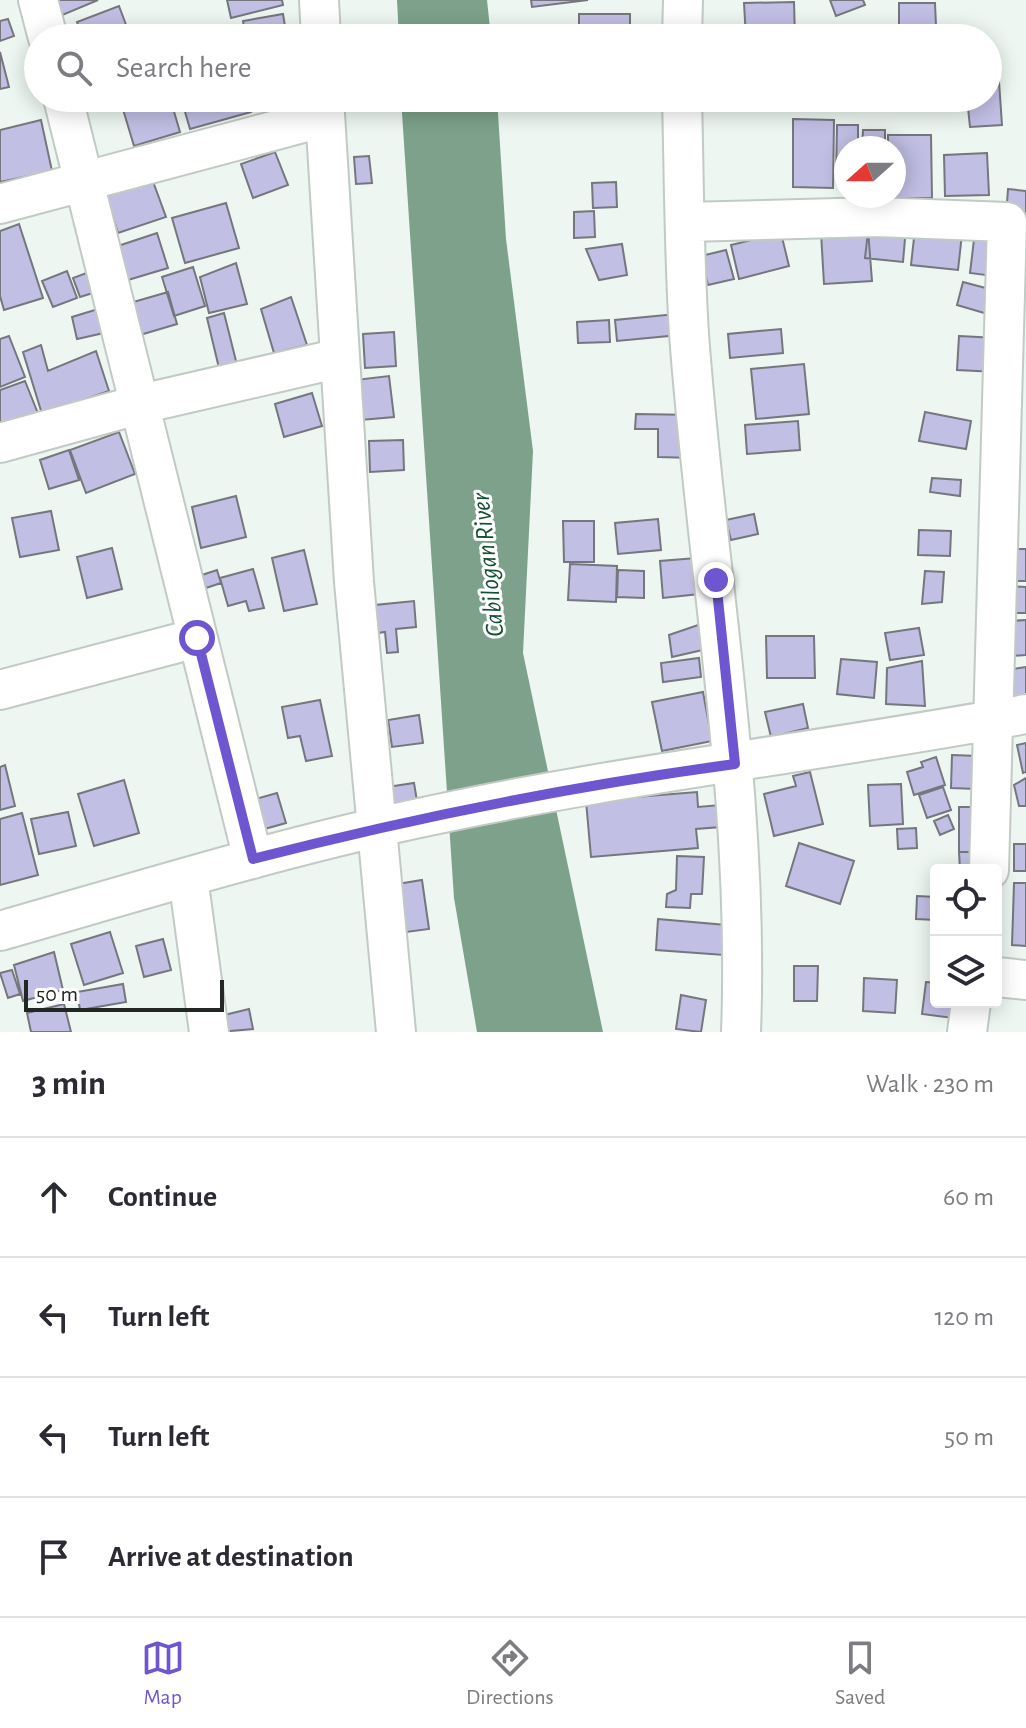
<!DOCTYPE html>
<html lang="en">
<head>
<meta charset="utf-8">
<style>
	body { margin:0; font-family:"Alegreya Sans",sans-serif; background:#f7f7f7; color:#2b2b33 }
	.controls { position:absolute; right:24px; bottom:24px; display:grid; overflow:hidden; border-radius:8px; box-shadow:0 4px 20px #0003 }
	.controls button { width:72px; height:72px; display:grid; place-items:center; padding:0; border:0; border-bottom:2px solid #e1e1e2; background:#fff; color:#2b2b33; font:40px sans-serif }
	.compass { position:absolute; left:834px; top:136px; width:72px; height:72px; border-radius:50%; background:#fff; box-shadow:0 4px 20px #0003; rotate:249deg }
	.scale { position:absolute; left:24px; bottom:20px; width:200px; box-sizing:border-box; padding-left:8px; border:4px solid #222624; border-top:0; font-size:22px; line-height:28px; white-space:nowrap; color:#222624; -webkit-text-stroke:6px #fff; paint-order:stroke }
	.stop { position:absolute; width:24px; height:24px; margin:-18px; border:6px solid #6d56d0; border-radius:50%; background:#fff }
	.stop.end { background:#6d56d0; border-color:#fff; box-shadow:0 2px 8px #0008 }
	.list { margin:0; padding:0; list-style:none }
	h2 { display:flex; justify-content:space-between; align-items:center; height:104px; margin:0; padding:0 32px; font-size:34px }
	h2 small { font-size:26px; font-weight:400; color:#7c7c81 }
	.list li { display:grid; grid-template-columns:52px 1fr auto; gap:24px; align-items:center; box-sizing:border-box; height:120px; padding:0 32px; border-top:2px solid #e1e1e2 }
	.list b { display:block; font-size:30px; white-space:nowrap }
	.list em { font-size:26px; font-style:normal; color:#7c7c81 }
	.icon { flex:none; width:44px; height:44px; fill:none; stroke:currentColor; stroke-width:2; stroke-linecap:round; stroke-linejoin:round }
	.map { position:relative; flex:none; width:1026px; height:1032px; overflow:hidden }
	.search { position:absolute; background:#fff; box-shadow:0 4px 20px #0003; left:24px; right:24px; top:24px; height:88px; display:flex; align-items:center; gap:20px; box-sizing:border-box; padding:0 28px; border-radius:44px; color:#7c7c81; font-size:30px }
	.sheet { height:584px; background:#fff }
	nav { display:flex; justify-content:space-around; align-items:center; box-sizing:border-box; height:112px; border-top:2px solid #e1e1e2; background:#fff; font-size:22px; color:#7c7c81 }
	nav a { display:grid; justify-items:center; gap:4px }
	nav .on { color:#6d56d0 }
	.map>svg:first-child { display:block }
	.water { fill:#7da18a }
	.building { fill:#c1bfe4; stroke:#76767e; stroke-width:2 }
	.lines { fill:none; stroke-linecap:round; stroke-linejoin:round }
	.minor-casing { stroke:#c2cac4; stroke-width:42 }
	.minor { stroke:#fff; stroke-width:38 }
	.route { stroke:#6d56d0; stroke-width:10 }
	.labels { text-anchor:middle; stroke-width:6; stroke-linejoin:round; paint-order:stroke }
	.water-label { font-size:26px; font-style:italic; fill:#115031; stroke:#fff }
</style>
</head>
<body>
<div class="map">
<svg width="1026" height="1032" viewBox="0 0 1026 1032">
	<rect width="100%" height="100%" fill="#edf6f0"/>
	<path class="water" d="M397,0H487L491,38H399Z
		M401,98H497L506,239L533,451L523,653L603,1032H477L454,898Z"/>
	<path class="building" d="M53,0H98L60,16Z
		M227,0H282L283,5L231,18Z
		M531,0H588L532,7Z
		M830,0H863L865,5L836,16Z
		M794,2L795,38H746L744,3Z
		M899,3H935L936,26L899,27Z
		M119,6L131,38H95L104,35L100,27L82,34L77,22Z
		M283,14L287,38H246L243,21Z
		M579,14H630V38H579Z
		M8,19L14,36L0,41V21Z
		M937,31V38H886V33Z
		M937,31V38H886V33Z
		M0,52L9,87L0,89Z
		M988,67H998L1002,125L970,127L967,98H988Z
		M148,98H170L180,132L134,146L122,106Z
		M181,98H247L251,112L190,129Z
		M344,98H375V102L344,105Z
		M793,119L834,120L833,188L793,187Z
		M41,120L52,171L0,182V130Z
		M837,125H858V148H846V179H836Z
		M863,130H885V148H862Z
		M888,135H931L932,198H889L894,196V148H888Z
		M275,152L288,185L253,198L241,164Z
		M987,153L989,195L945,196L944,155Z
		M369,156L372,183L356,184L354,157Z
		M151,176L166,217L118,233L105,192Z
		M616,182L617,207L593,208L592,183Z
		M1008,189L1026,191V219L1006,217Z
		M226,203L239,248L185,263L172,218Z
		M594,211L595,237L574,238V212Z
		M869,223L906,227L903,262L865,258Z
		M19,224L43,298L4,310L0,296V231Z
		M915,229L962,234L958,270L911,265Z
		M868,230L872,281L824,284L821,233Z
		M975,231L998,234L993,276L970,273Z
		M157,233L168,268L128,280L118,246Z
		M781,233L789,266L739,279L731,245Z
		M622,244L627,275L599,280L586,249Z
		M726,250L734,279L708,285L701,256Z
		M236,263L247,304L209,313L200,277Z
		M193,267L205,306L174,316L162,277Z
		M67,271L77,298L53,307L42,281Z
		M89,272L96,292L80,297L73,278Z
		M963,282L997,291L991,315L957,305Z
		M168,292L177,324L140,335L130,303Z
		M291,297L307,345L274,353L261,309Z
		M98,309L104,333L77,339L72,317Z
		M224,313L237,365L219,368L207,318Z
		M676,314L679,335L617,341L615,320Z
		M609,320L610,342L578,343L577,322Z
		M781,329L783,353L730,358L728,334Z
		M394,332L396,366L365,368L363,334Z
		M9,336L25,377L0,387V339Z
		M959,336L997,338L996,372L957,370Z
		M41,345L48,371L96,351L109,391L42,414L23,352Z
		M804,364L809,414L756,419L751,369Z
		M389,376L394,417L361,420L355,380Z
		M25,381L39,416L0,425V390Z
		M312,393L322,426L284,437L275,404Z
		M925,412L971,421L966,449L919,441Z
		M636,414L695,415L694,458L658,457V429H635Z
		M798,421L800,450L747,454L745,425Z
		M119,432L135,474L86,493L70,450Z
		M403,440L404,470L370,472L369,441Z
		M69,450L79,480L49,489L40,460Z
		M932,478L961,480L960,496L930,492Z
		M236,496L246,537L201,548L192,507Z
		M51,511L59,550L20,557L12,518Z
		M754,514L758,534L731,540L726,520Z
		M658,519L661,550L618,554L615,523Z
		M563,521H594V562H564Z
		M919,530L951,531L950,556L918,555Z
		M112,548L122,589L87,598L77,557Z
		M1010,549H1026V581H1011Z
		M304,550L317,604L284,611L272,558Z
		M696,558L699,594L663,598L660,561Z
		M570,564L617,566L616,602L568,600Z
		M253,569L264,608L249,611L246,601L228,606L220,578Z
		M217,570L221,583L206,588L202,575Z
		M618,570L644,571V598L617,597Z
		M925,571L944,572L942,602L922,604Z
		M1007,586L1026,587V613H1009Z
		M414,601L416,627L396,629L398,652L387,653L385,632L378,633L375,605Z
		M1026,620V655L1011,656L1010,621Z
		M701,624L707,649L672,657L669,635Z
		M919,628L924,655L890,660L885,633Z
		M766,636H814L815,678H767Z
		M699,658L701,677L663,682L661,663Z
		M841,659L877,662L874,698L837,694Z
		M922,661L925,706L886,704L887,668Z
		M1026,667V695L1006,698L1001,671Z
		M703,692L712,741L662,751L652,702Z
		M320,700L332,756L306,761L300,736L288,738L282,707Z
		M803,704L808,728L771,737L765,712Z
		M419,715L423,743L392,747L388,720Z
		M1026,743V772L1023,773L1017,745Z
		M952,755L978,756L977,789L951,788Z
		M936,757L945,785L914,795L907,772L923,767L921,762Z
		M5,765L15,806L0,810V767Z
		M810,772L823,824L774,836L764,794L796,786L793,776Z
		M1026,778V806H1019L1014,785Z
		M124,780L139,833L94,846L78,794Z
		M414,783L417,801L390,806L387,787Z
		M901,784L903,824L870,826L868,785Z
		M943,787L951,810L927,818L919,795Z
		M697,792L698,807L720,805L721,827L696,829L698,848L591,857L586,801Z
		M277,793L286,823L261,830L252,800Z
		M959,807H983V852H959Z
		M68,812L76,846L39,854L31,819Z
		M22,813L38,875L0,885V819Z
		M948,815L954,829L940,835L934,821Z
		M916,828L917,848L898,849L897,829Z
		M799,843L854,861L840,904L786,886Z
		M1014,844H1026V871H1014Z
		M959,852H983L980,870H960Z
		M677,856L704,857L702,894H691L690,908L666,907L667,894L676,890Z
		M422,880L429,929L399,933L391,885Z
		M1014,883H1026V946L1012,945Z
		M917,896L936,897V920L916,919Z
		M658,919L726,925L724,955L656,950Z
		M110,932L123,973L84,985L71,944Z
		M163,939L171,970L144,977L136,946Z
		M54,952L63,990L23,1001L14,965Z
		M794,966H818L817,1001H794Z
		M12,970L20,994L8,998L0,973Z
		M864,978L897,980L895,1013L863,1011Z
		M926,982L936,983V1002H955L953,1018L922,1014Z
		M123,984L126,1002L80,1010L77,992Z
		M681,995L706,1000L701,1032L676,1029Z
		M64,1004L71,1032H31L27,1013Z
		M249,1009L253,1029L219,1032L216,1017Z"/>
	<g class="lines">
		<g class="minor-casing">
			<path id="minor" d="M38,0L48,38
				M319,0L321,38
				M682,38L683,0
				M63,98L253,859
				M324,98L354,582L396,1032
				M682,98C684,176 684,255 689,334C706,567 750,797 741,1032
				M0,204L325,117
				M686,222L876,217L1007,222L989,870
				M0,443L141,404L340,358
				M0,690L197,638
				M188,877L209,1032
				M0,931C136,892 272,850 410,820C613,775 821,752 1026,714
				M996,977L1026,980
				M967,1032L971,1002"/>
		</g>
		<use href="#minor" class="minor"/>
	</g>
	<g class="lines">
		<path class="route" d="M197,638L253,859C412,818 572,786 735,764L716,580"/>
	</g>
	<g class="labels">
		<g class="water-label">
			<text transform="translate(487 565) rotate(-96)" y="9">Cabilogan River</text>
		</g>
	</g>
</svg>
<div class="controls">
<button><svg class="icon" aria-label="locate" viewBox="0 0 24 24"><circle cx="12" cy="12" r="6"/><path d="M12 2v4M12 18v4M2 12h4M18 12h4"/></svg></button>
<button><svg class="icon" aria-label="layers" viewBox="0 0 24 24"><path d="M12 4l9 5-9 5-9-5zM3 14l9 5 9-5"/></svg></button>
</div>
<svg class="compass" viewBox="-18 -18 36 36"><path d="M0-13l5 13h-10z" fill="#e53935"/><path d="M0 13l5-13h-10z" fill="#7c7c81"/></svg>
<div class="scale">50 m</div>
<div class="stop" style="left:197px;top:638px"></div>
<div class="stop end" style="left:716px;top:580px"></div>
<div class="search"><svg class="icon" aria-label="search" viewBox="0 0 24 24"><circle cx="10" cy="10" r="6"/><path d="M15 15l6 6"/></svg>Search here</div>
</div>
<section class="sheet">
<h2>3 min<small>Walk · 230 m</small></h2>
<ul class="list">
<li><svg class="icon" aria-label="ahead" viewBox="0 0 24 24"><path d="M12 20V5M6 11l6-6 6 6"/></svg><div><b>Continue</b></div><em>60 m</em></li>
<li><svg class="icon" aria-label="left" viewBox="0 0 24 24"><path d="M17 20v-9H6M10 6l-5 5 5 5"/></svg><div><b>Turn left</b></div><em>120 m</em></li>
<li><svg class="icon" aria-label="left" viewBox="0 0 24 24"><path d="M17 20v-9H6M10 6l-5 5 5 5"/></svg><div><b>Turn left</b></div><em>50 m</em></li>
<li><svg class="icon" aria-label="arrive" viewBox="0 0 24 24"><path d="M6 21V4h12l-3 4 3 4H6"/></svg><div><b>Arrive at destination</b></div></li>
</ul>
</section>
<nav>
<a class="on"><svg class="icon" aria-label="map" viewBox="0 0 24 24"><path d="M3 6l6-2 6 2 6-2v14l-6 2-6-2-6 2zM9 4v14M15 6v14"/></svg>Map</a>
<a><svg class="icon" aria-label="directions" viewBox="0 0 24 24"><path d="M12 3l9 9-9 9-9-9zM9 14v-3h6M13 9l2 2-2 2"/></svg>Directions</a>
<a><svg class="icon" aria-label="saved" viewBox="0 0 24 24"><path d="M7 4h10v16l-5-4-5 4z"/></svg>Saved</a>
</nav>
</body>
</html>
